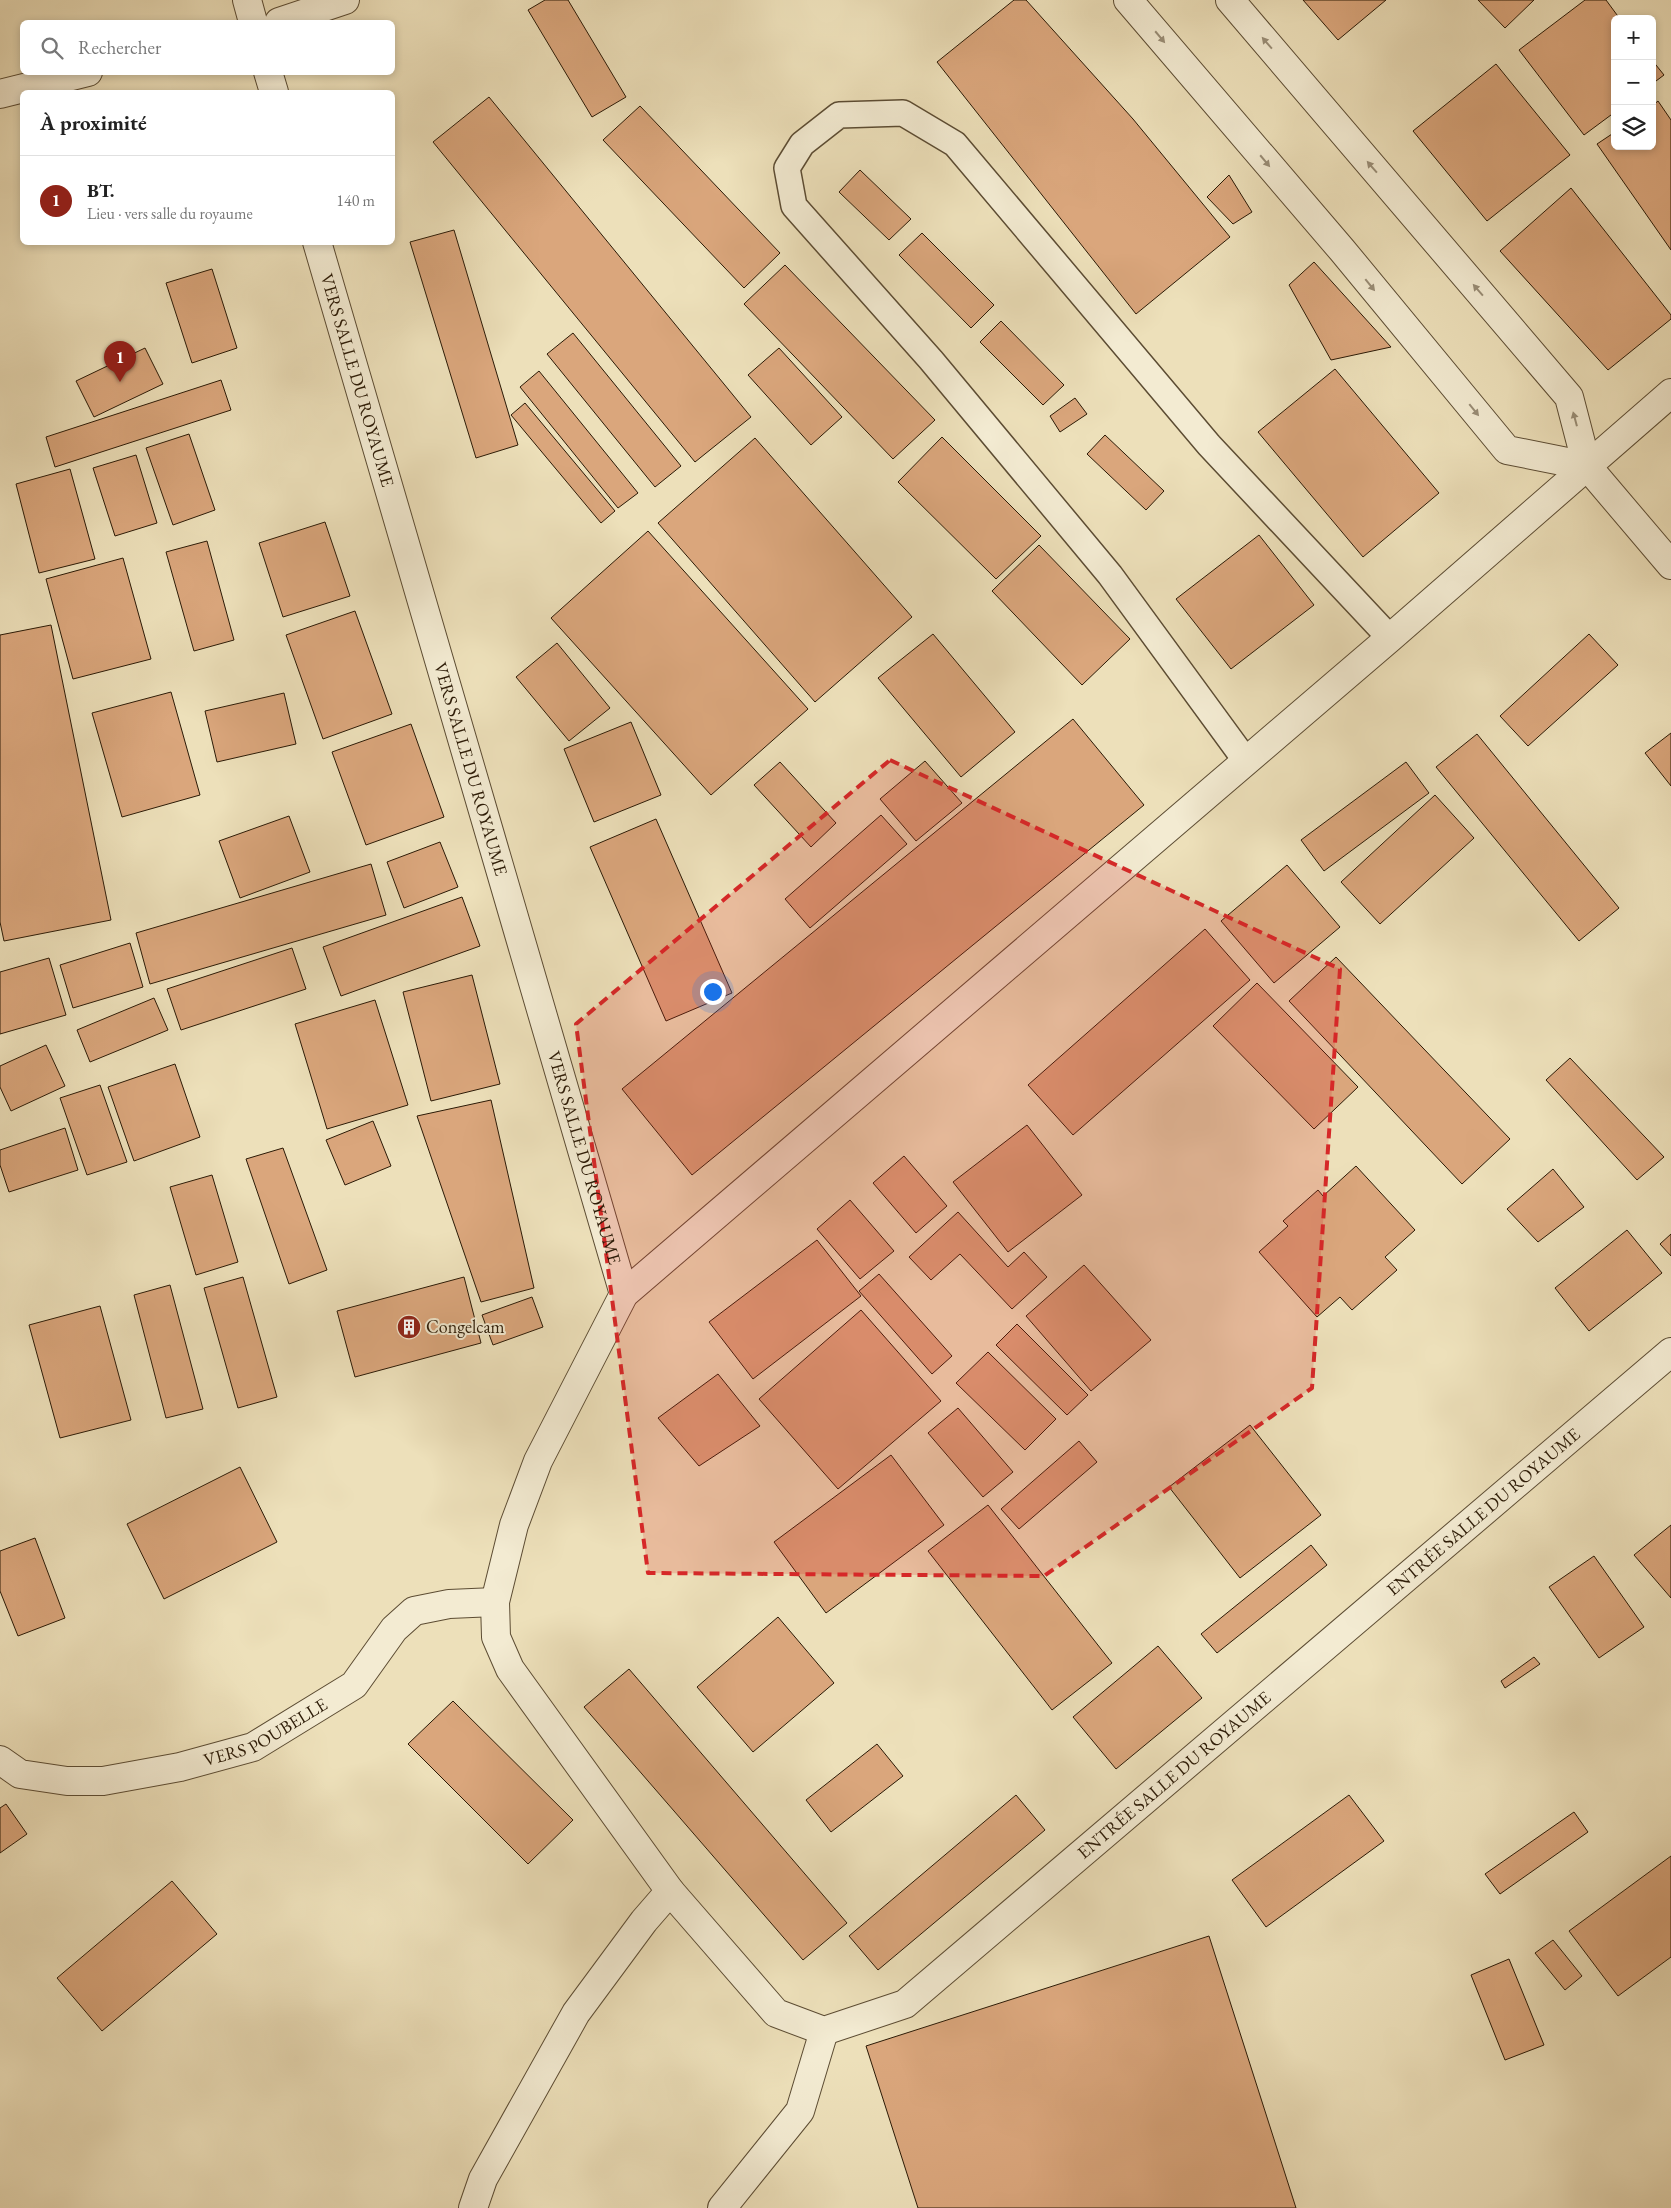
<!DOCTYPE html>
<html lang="fr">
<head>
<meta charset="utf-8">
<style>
	body { margin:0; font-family:"EB Garamond",serif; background:#f6f6f6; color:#222 }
	.controls { position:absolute; right:15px; top:15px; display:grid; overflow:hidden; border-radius:8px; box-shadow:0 2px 8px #0003 }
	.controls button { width:45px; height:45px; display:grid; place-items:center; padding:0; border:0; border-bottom:1px solid #e0e0e0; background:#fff; color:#222; font:25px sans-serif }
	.you { position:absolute; left:712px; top:991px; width:18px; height:18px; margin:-12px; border:4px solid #fff; border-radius:50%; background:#1a73e8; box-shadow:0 0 0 8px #1a73e833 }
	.badge { display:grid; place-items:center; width:32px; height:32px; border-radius:50%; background:#8f2418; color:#fff; font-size:16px; font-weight:700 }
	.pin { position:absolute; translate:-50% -41px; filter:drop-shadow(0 1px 2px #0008) }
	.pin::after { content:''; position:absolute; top:26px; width:18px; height:15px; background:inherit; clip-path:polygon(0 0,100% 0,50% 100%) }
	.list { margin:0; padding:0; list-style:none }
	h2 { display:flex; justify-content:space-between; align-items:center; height:65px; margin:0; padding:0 20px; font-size:21px }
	h2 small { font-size:16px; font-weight:400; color:#767676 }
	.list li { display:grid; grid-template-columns:32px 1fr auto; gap:15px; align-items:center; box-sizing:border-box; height:90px; padding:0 20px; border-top:1px solid #e0e0e0 }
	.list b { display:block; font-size:19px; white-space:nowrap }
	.list p { margin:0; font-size:16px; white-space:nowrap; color:#767676 }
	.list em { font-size:16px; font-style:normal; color:#767676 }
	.icon { flex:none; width:28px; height:28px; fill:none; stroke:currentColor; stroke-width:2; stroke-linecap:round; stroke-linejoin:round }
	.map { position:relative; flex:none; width:1671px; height:2208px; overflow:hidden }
	.search { position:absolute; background:#fff; box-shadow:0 2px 8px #0003; left:20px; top:20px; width:375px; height:55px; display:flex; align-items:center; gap:12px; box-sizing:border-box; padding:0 18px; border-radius:8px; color:#767676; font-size:19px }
	.panel { position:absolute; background:#fff; box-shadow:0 2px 8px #0003; left:20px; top:90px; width:375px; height:155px; border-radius:8px }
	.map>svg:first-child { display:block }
	.building { fill:#daa67c; stroke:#2b1a06 }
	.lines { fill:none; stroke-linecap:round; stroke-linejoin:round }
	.service-casing { stroke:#5c4c33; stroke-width:28 }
	.minor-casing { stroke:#5c4c33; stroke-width:30 }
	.service { stroke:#f3ebd2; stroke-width:25 }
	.minor { stroke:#f3ebd2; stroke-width:28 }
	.oneway { fill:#998d76 }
	.marked { fill:#d62828; fill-opacity:0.2; stroke:#d62828; stroke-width:4; stroke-dasharray:10 6; stroke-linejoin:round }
	.labels { text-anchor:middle; stroke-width:4; stroke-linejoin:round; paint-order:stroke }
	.street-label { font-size:18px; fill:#2b1a06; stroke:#f3ebd2 }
	.poi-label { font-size:18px; fill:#2b1a06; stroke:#f3ebd2; text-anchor:start }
</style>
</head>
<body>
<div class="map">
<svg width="1671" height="2208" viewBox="0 0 1671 2208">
	<rect width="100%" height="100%" fill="#ede0ba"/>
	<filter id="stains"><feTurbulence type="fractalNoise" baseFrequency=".004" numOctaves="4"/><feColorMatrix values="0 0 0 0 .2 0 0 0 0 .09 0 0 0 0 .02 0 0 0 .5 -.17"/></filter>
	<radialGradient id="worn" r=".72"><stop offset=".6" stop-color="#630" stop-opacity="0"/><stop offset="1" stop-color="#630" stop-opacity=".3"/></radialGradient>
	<path class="building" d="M545,0H568L626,97L592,117L528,10Z
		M1014,0H1026L1133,119L1230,237L1136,314L937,62Z
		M1303,0H1386L1338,40Z
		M1478,0H1534L1505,28Z
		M1585,0H1606L1620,19H1615V112L1584,135L1519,50Z
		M1652,60L1664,75L1652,84Z
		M1496,64L1570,155L1487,221L1413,131Z
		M489,97L751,417L695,462L433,142Z
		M1658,101L1671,120V250L1597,144L1615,132V146H1652V106Z
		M640,106L780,253L744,288L603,140Z
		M860,170L911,219L889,240L839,192Z
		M1229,175L1252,212L1233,224L1207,197Z
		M1571,188L1671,315V319L1608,370L1500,251Z
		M454,230L518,445L476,458L410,242Z
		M922,233L994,305L971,328L899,255Z
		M1314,262L1391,347L1331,360L1289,285Z
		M785,265L935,420L893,459L744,304Z
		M212,269L237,348L192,363L166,283Z
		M1001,321L1064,385L1043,405L980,342Z
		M573,333L681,466L655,487L547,354Z
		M145,348L163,384L94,417L76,381Z
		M779,348L842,417L811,445L748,375Z
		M1335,369L1439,493L1363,557L1258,432Z
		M539,371L638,493L618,508L520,387Z
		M221,380L231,410L55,467L46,437Z
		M1075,398L1087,414L1060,432L1050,416Z
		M525,403L615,511L601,523L511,415Z
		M189,434L215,510L173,525L146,448Z
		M1105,435L1164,491L1146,510L1087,454Z
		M942,437L1041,536L996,579L898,482Z
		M755,438L912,617L815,702L658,523Z
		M136,455L157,523L115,536L93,468Z
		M70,469L95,559L39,573L16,484Z
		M325,522L350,596L283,617L259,543Z
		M648,531L808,709L711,795L551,618Z
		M1259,535L1314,605L1231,669L1176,599Z
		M207,541L234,640L194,651L166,552Z
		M1039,545L1130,639L1082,685L992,591Z
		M123,558L151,659L73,679L46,579Z
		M355,611L392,714L323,739L286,635Z
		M51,625L111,920L4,941L0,922V635Z
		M933,634L1015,732L961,777L878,678Z
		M1589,634L1618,665L1528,746L1500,716Z
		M557,643L610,708L569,741L516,677Z
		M171,692L200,795L122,817L92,713Z
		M284,693L296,744L217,762L205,711Z
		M1073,719L1144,805L692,1175L622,1089Z
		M631,722L661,795L594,822L564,749Z
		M411,724L444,817L366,845L332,752Z
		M1671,733V786L1645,753Z
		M1477,734L1619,908L1579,941L1436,767Z
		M925,761L962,803L916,841L880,799Z
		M780,762L836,823L811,847L754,785Z
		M1406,762L1429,793L1324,871L1301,840Z
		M1435,795L1474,838L1380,924L1341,882Z
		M881,815L907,844L810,928L785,899Z
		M289,816L310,872L240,898L219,841Z
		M656,819L732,993L666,1021L590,847Z
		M440,842L458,887L404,908L387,862Z
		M371,864L386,915L150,984L136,933Z
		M1287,865L1340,927L1274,983L1221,921Z
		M462,897L480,946L341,996L323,947Z
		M1205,929L1250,980L1073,1135L1028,1085Z
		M130,943L143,987L73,1008L60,965Z
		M292,948L306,989L181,1030L167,989Z
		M1336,957L1510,1139L1462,1184L1289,1001Z
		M49,958L66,1015L0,1034V972Z
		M472,975L500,1084L431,1101L403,992Z
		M1257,983L1358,1087L1314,1129L1213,1026Z
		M154,998L168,1030L90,1062L77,1030Z
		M375,1000L408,1105L327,1129L295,1024Z
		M46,1045L65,1086L11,1111L0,1087V1066Z
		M1570,1058L1664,1157L1637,1180L1546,1080Z
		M175,1064L200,1137L134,1161L108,1087Z
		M100,1085L127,1162L87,1175L60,1098Z
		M491,1100L534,1288L481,1302L417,1116Z
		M373,1121L391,1166L345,1185L326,1140Z
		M1027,1125L1082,1195L1008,1252L953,1182Z
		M65,1128L78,1170L9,1192L0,1165V1150Z
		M283,1148L327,1270L289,1284L246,1159Z
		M904,1156L947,1206L916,1233L873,1183Z
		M1356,1166L1415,1230L1385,1257L1397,1270L1352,1310L1340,1297L1317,1317L1259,1252L1288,1226L1283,1221L1318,1190L1323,1196Z
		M1553,1169L1584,1207L1538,1242L1507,1209Z
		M212,1175L238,1262L196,1275L170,1187Z
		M850,1200L894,1251L860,1279L817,1229Z
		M958,1212L1008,1267L1024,1252L1047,1277L1012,1309L960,1254L931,1280L909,1257Z
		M1627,1230L1662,1273L1589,1331L1555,1288Z
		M1671,1234V1256L1660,1244Z
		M817,1240L861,1296L753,1379L709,1322Z
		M1084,1265L1151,1340L1091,1391L1026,1316Z
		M879,1274L952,1356L932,1374L859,1291Z
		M243,1277L277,1397L238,1408L204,1288Z
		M464,1277L481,1343L355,1377L337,1311Z
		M170,1285L203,1409L166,1418L134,1295Z
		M532,1297L543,1327L493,1345L482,1315Z
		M100,1306L131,1420L60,1438L29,1325Z
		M861,1310L941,1401L838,1489L759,1399Z
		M1017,1324L1088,1395L1067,1415L996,1345Z
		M988,1352L1056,1419L1025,1450L956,1383Z
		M718,1374L760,1426L699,1466L658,1418Z
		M958,1408L1013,1472L983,1497L928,1433Z
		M1250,1425L1321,1515L1240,1578L1169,1487Z
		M1079,1441L1097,1462L1019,1529L1001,1509Z
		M891,1455L944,1525L826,1613L774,1542Z
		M240,1467L277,1542L164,1599L127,1524Z
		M988,1505L1112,1663L1052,1710L928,1551Z
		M1671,1525V1598L1634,1555Z
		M35,1538L65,1618L18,1636L0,1591V1551Z
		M1311,1545L1327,1565L1217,1653L1201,1634Z
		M1594,1556L1644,1627L1599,1658L1549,1587Z
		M778,1617L834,1683L753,1752L697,1687Z
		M1158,1646L1202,1698L1116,1769L1073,1717Z
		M1534,1657L1540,1664L1505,1688L1501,1681Z
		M629,1669L847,1923L803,1960L584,1707Z
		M453,1701L573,1820L528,1864L408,1744Z
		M877,1744L903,1776L831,1832L806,1800Z
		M1016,1795L1045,1830L878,1970L849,1936Z
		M1349,1795L1384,1841L1266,1927L1232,1880Z
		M6,1804L27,1834L0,1853V1808Z
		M1574,1812L1588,1832L1500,1894L1485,1874Z
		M1671,1856V1957L1618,1996L1569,1931Z
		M172,1881L217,1934L102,2031L57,1978Z
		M1209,1936L1296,2208H918L866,2046Z
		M1553,1940L1582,1976L1565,1990L1535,1953Z
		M1509,1959L1544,2045L1505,2060L1471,1975Z"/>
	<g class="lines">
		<g class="service-casing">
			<path id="service" d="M1246,761L1110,575L931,360L794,206L787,168L802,144L839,115L903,113L955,144L1209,445L1390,638"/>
		</g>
		<g class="minor-casing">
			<g id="minor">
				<path d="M247,0L253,22"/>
				<path d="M1128,0L1342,250L1507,450L1587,466"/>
				<path d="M1230,0L1569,397L1587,466L1671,565"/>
				<path d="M279,22L345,0"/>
				<path d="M268,72L274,92"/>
				<path d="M0,94L88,72"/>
				<path id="s1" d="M317,242L624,1294"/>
				<path id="s2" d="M1671,393L1390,638L624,1294L538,1461L514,1525L495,1602L496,1637L510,1669L670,1891L776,2013L824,2031L905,2004L1671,1352"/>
				<path id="s3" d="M0,1760L20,1774L67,1781H103L180,1767L253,1747L354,1685L394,1629L414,1611L449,1604L495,1602"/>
				<path d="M473,2208L483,2179L576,2013L644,1921L670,1891"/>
				<path d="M722,2208L800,2111L824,2031"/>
			</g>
		</g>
		<use href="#service" class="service"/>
		<use href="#minor" class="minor"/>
	</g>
	<defs><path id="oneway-solid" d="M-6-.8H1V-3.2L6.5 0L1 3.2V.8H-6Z" transform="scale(1.25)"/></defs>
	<g class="oneway">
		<use href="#oneway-solid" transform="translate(1160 37) rotate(50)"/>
		<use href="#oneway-solid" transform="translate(1267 43) rotate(-131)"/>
		<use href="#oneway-solid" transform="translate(1265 161) rotate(50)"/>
		<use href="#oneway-solid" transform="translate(1372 167) rotate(-131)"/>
		<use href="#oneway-solid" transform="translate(1370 285) rotate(51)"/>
		<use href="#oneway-solid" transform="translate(1478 290) rotate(-131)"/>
		<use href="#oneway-solid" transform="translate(1474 410) rotate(51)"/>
		<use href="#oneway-solid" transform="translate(1575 419) rotate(-105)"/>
	</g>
	<path class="marked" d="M890,760L1340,969L1312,1388L1044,1576L648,1573L576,1024Z"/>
	<defs>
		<g id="building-disc" transform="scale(1.25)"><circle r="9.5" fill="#8f2418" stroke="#f3ebd2"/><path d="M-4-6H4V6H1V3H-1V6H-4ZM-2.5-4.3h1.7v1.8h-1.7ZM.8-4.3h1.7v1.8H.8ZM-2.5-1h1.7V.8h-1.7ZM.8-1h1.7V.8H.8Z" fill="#fff"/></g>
	</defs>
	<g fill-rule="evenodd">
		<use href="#building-disc" x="409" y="1327"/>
	</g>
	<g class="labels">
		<g class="street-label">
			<text dy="6" stroke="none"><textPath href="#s1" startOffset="144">VERS SALLE DU ROYAUME</textPath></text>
			<text dy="6" stroke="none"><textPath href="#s1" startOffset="549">VERS SALLE DU ROYAUME</textPath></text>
			<text dy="6" stroke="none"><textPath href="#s1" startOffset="954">VERS SALLE DU ROYAUME</textPath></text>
			<text dy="6" stroke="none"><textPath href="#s2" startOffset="3118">ENTRÉE SALLE DU ROYAUME</textPath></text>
			<text dy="6" stroke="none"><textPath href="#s3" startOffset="279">VERS POUBELLE</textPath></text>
			<text dy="6" stroke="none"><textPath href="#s2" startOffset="2712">ENTRÉE SALLE DU ROYAUME</textPath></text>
		</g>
		<g class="poi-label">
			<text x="426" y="1333">Congelcam</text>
		</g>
	</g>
	<rect width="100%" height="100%" filter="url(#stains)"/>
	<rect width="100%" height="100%" fill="url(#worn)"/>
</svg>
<div class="controls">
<button>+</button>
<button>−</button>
<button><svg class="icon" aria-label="layers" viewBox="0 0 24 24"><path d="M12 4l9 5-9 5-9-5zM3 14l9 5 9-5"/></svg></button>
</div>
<div class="you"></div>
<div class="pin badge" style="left:120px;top:382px">1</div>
<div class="search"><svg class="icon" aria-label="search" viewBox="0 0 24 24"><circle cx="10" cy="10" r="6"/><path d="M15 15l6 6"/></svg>Rechercher</div>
<section class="panel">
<h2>À proximité<small></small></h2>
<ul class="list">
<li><span class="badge">1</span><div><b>BT.</b><p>Lieu · vers salle du royaume</p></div><em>140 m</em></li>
</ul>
</section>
</div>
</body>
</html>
